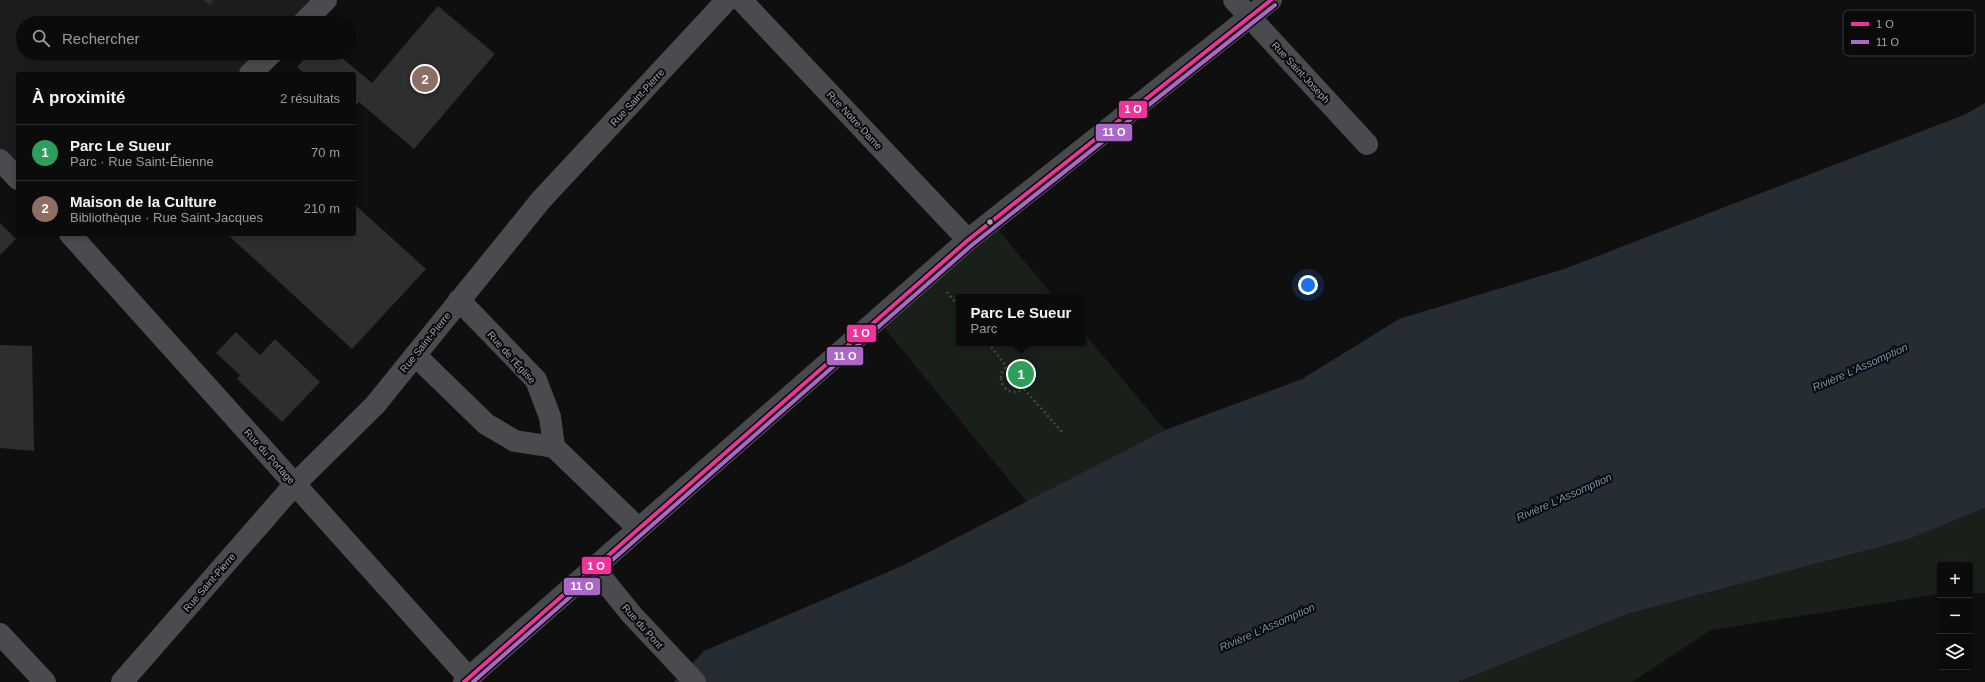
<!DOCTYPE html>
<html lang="fr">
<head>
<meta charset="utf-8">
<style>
	body { margin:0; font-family:Helvetica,sans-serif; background:#141415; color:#f1f3f6 }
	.controls { position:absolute; right:12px; bottom:12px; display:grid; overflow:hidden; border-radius:4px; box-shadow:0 2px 6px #0003 }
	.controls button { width:36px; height:36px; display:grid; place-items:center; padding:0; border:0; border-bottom:1px solid #2b2b2d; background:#0b0b0c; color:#f1f3f6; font:20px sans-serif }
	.you { position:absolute; left:1308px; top:285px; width:14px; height:14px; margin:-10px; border:3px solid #fff; border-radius:50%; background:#1a73e8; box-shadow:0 0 0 6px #1a73e833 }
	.badge { display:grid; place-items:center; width:26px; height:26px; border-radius:50%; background:#6d7179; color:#fff; font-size:13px; font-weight:700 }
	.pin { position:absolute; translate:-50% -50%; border:2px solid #fff; box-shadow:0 1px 4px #0006 }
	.popup { position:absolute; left:956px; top:294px; width:130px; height:52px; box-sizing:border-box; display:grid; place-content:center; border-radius:4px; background:#0b0b0c; filter:drop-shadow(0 1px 3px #0005); font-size:13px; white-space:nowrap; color:#9a9b9d }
	.popup b { font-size:15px; color:#f1f3f6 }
	.popup::after { content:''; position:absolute; left:50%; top:100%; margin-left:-8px; border:8px solid transparent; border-top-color:#0b0b0c }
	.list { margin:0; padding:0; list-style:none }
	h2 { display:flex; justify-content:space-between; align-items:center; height:52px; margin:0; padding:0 16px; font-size:17px }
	h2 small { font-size:13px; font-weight:400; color:#9a9b9d }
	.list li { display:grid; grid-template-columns:26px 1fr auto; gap:12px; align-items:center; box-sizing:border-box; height:56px; padding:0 16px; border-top:1px solid #2b2b2d }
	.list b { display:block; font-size:15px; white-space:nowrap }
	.list p { margin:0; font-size:13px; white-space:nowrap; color:#9a9b9d }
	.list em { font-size:13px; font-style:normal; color:#9a9b9d }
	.icon { flex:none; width:22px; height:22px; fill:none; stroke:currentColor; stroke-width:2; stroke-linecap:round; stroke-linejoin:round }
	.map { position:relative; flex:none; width:1985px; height:682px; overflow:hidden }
	.search { position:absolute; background:#0b0b0c; box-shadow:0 2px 6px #0003; left:16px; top:16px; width:340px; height:44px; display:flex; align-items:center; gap:10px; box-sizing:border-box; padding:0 14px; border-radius:22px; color:#9a9b9d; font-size:15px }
	.panel { position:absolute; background:#0b0b0c; box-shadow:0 2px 6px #0003; left:16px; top:72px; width:340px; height:164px; border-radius:4px }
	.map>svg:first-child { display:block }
	.built { fill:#1c1c1e }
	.green { fill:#19201a }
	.water { fill:#252d33 }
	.building { fill:#2e2e30 }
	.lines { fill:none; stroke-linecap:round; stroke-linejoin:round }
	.path { stroke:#45474a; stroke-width:2.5; stroke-dasharray:2 3; stroke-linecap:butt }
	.street { stroke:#4a4b4f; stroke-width:22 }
	.secondary { stroke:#48494d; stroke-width:22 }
	.bus-1-casing { stroke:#0a0a0b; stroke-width:7 }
	.bus-2-casing { stroke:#0a0a0b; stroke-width:7 }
	.bus-1 { stroke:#ef339a; stroke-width:4 }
	.bus-2 { stroke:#ac68c9; stroke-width:4 }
	.bus-dot { fill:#9fa6b2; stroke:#0a0a0b; stroke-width:1.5 }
	.labels { text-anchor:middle; stroke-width:4; stroke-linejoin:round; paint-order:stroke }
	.street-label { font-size:10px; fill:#9fa6b2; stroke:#0a0a0b }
	.water-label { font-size:11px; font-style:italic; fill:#7395b0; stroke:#0a0a0b }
	.key { fill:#0a0a0b; stroke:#37393d; stroke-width:1 }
	.key-label { font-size:11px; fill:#9fa6b2 }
	.line-badge { stroke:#0a0a0b; stroke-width:1.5 }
	.badge-label { font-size:11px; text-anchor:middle; font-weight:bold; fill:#fff }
</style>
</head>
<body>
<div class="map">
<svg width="1985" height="682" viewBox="0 0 1985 682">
	<rect width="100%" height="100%" fill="#0f0f10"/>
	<path class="built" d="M0,0H326L303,23H23V53H272L250,74H18V179L0,160Z"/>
	<path class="green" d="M991,221L1054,297H959V343H1083V332L1165,430L1027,502L877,319Z
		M1985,508V593H1970V565H1940V594L1711,630L1632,682H1458L1627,614L1909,539Z"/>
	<path class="water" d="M1985,103V508L1909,539L1627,614L1458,682H674L704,651L904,565L1165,430L1302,379L1399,319L1564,269L1964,115Z"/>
	<path class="building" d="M203,0H214L210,5Z
		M438,6L495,54L414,149L359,102L354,108V74H305L297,67L309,53H336L372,83Z
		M354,204L426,269L352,349L227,234H354Z
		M0,223L16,239L0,255Z
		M236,332L260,355L275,339L320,382L282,422L237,379L240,375L216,353Z
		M0,345L32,346L34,451L0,448Z"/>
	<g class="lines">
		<path class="path" d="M947,292L959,307
			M988,343L1007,367
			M1001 378a14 14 0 1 1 28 0a14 14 0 1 1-28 0Z
			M1024,389L1062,432"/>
		<path class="street" d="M741,0L968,240
			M1234,0L1367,144
			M303,23L326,0
			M250,74L272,53
			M0,160L18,179
			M70,234L469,678
			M459,300L536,380L550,417L554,447
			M415,355L486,424L515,441L554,447L638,528
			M594,568L632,615L695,682
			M0,634L45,682
			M122,682L295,484L375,405L541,200L727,0"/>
		<path class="secondary" d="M464,682L968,240L1271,0"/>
		<g class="bus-1-casing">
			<path id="bus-1" d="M464,682L968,240L1271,0"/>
		</g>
		<g class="bus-2-casing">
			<path id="bus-2" d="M473,682L972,245L1275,5"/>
		</g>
		<use href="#bus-1" class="bus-1"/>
		<use href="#bus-2" class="bus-2"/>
	</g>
	<circle class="bus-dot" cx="990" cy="222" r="3.5"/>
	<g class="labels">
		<g class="street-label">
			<text transform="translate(1301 72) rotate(47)" y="4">Rue Saint-Joseph</text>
			<text transform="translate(637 97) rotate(-47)" y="4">Rue Saint-Pierre</text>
			<text transform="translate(855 120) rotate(47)" y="4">Rue Notre-Dame</text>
			<text transform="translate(425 342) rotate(-51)" y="4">Rue Saint-Pierre</text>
			<text transform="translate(512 357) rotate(48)" y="4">Rue de l'Église</text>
			<text transform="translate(270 456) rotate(48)" y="4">Rue du Portage</text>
			<text transform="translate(209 582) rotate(-49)" y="4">Rue Saint-Pierre</text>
			<text transform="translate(643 626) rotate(48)" y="4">Rue du Pont</text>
		</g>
		<g class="water-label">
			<text transform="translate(1860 367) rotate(-24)" y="4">Rivière L'Assomption</text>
			<text transform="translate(1564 497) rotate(-24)" y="4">Rivière L'Assomption</text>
			<text transform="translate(1267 627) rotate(-24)" y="4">Rivière L'Assomption</text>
		</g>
	</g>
	<rect x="1843" y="10" width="132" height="46" rx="6" class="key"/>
	<rect x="1851" y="22" width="18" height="4" fill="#ef339a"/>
	<rect x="1851" y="40" width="18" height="4" fill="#ac68c9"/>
	<g class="key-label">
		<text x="1876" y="28">1 O</text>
		<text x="1876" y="46">11 O</text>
	</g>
	<g class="line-badge">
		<rect x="1118" y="100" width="30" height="19" rx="4" fill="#ef339a"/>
		<rect x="1095" y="123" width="38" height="19" rx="4" fill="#ac68c9"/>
		<rect x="846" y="324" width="31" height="19" rx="4" fill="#ef339a"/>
		<rect x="826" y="346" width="38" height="20" rx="4" fill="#ac68c9"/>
		<rect x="581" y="556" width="31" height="19" rx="4" fill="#ef339a"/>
		<rect x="563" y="577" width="38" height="19" rx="4" fill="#ac68c9"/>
	</g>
	<g class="badge-label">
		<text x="1133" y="113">1 O</text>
		<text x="1114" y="136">11 O</text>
		<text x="861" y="337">1 O</text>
		<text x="845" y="360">11 O</text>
		<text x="596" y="570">1 O</text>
		<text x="582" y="590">11 O</text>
	</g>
</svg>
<div class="controls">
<button>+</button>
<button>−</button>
<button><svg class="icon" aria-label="layers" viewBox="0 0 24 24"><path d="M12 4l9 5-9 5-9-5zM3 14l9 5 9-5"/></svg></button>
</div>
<div class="you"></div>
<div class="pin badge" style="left:1021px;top:374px;background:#2e9e5b">1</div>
<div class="popup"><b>Parc Le Sueur</b>Parc</div>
<div class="pin badge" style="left:425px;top:79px;background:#8d6e63">2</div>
<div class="search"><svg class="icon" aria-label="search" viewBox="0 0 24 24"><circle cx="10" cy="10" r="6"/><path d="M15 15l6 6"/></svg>Rechercher</div>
<section class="panel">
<h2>À proximité<small>2 résultats</small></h2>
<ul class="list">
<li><span class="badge" style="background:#2e9e5b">1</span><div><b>Parc Le Sueur</b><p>Parc · Rue Saint-Étienne</p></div><em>70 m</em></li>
<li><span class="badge" style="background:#8d6e63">2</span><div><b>Maison de la Culture</b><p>Bibliothèque · Rue Saint-Jacques</p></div><em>210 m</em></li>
</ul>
</section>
</div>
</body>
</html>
